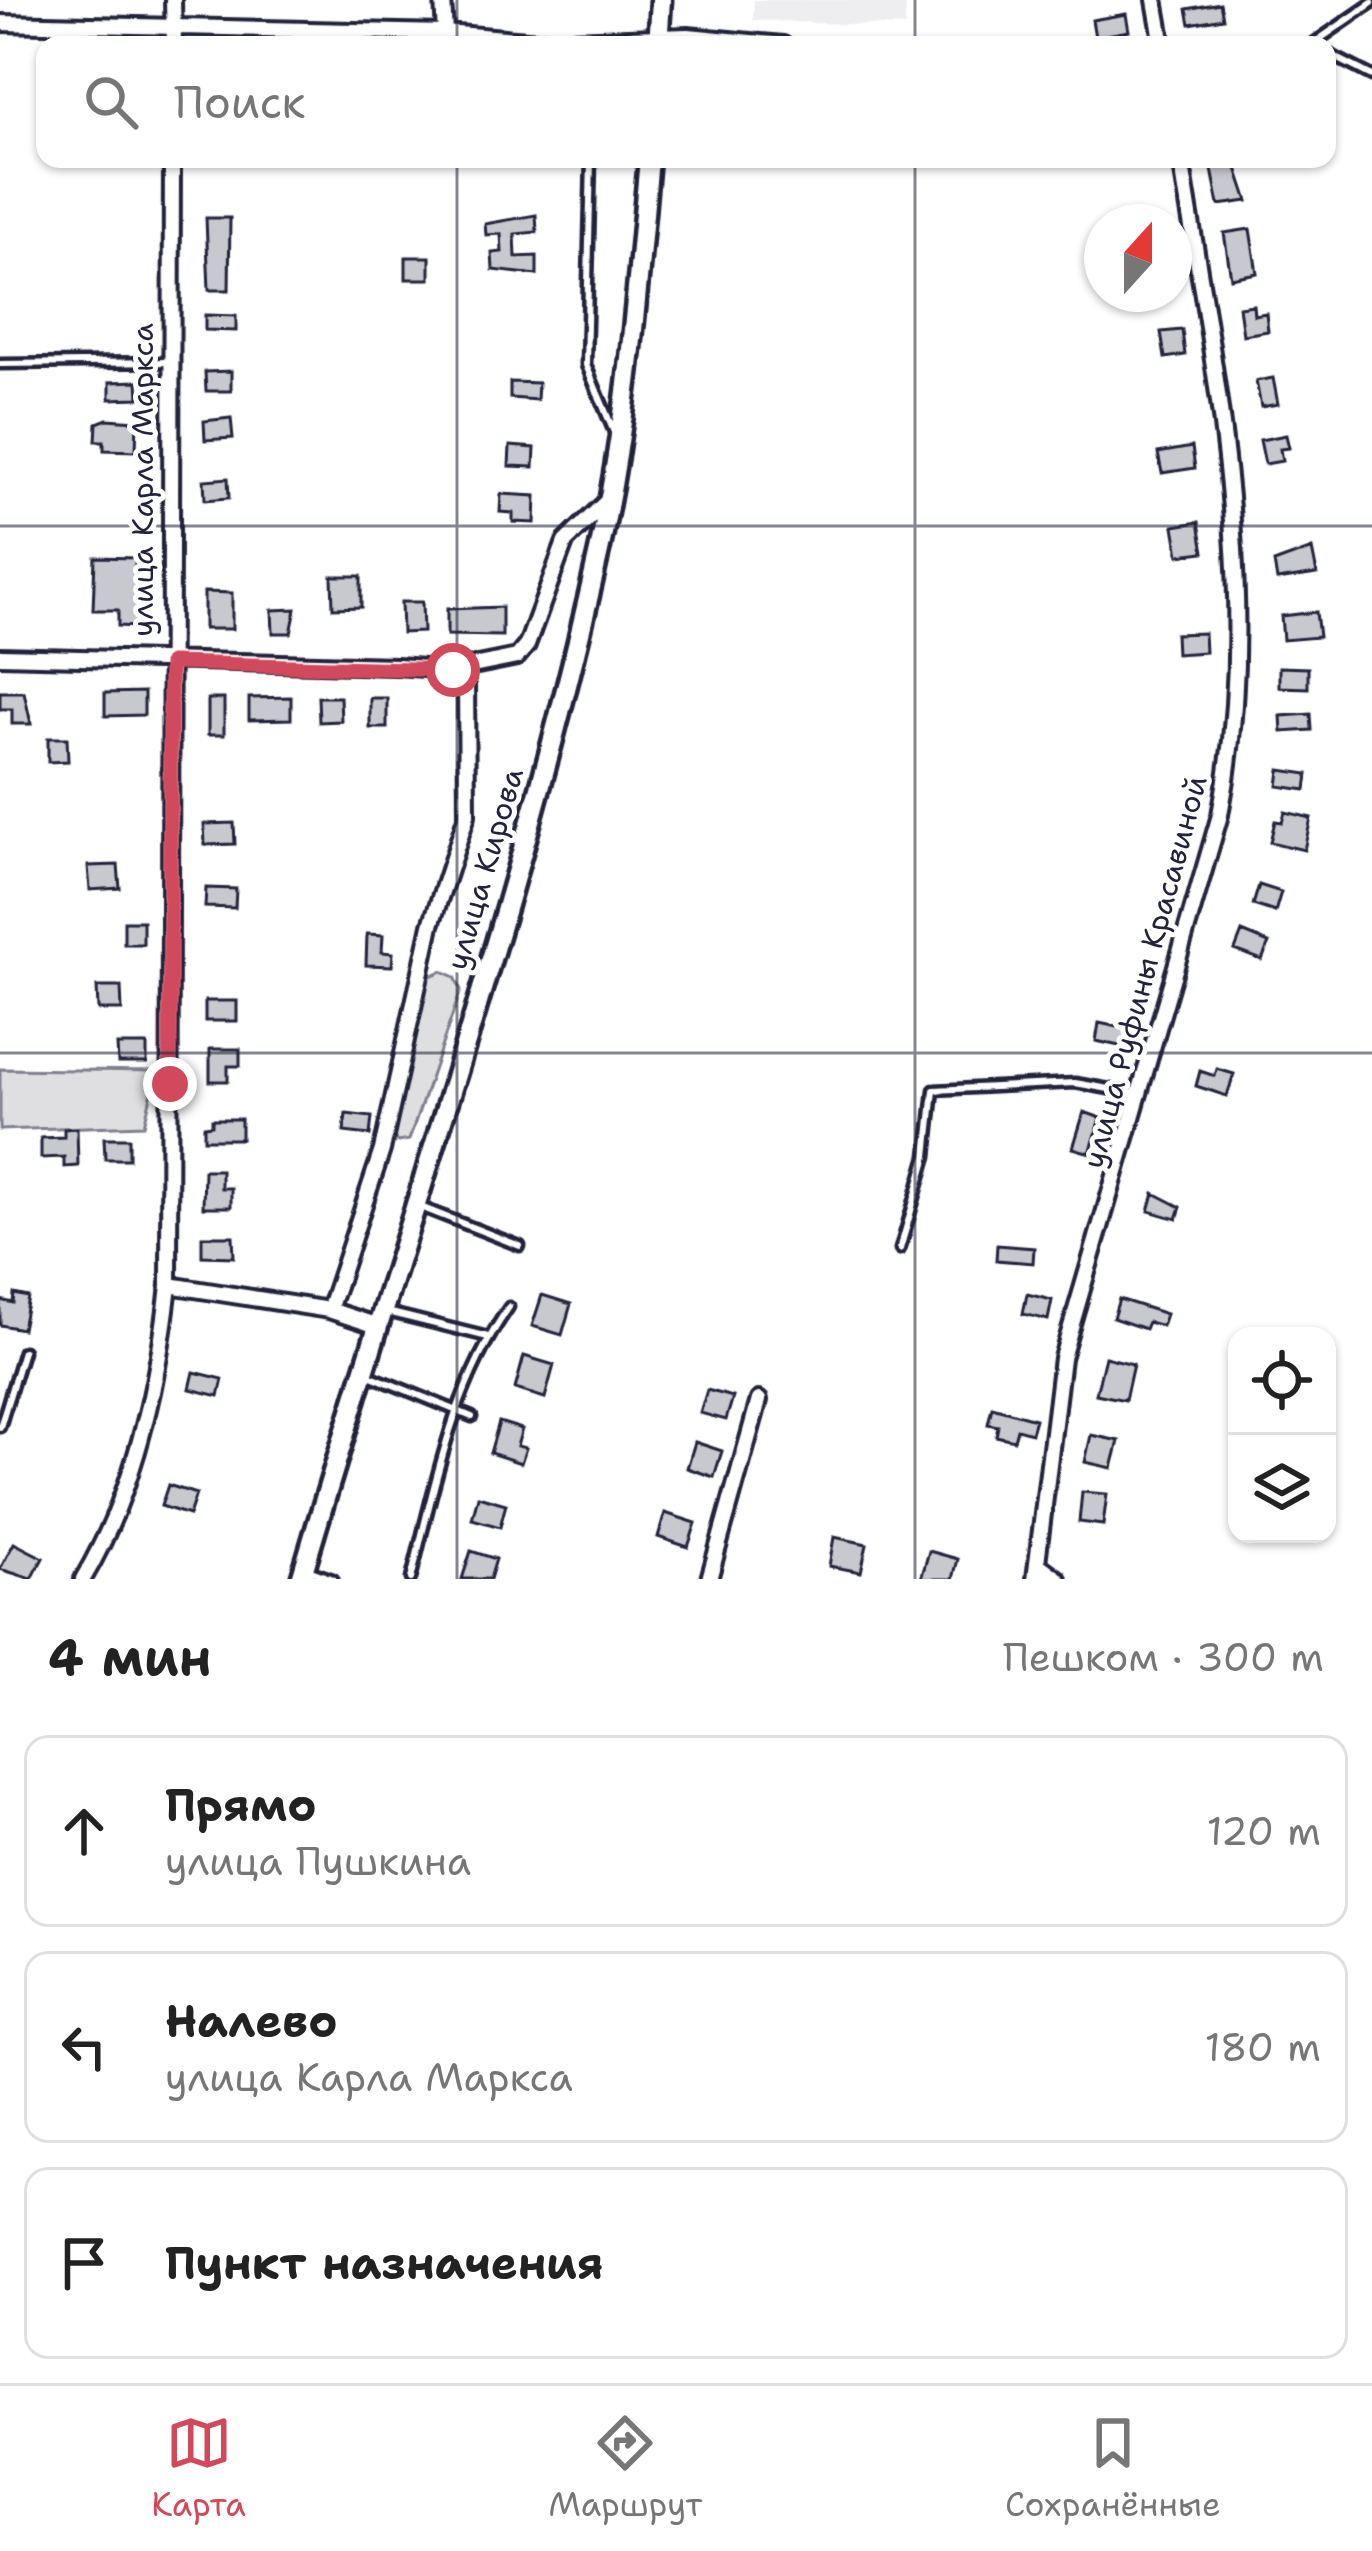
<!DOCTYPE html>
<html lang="ru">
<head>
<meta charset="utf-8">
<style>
	body { margin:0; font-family:"Shantell Sans",sans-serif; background:#f6f6f6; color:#222 }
	.controls { position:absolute; right:36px; bottom:36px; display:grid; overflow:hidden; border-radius:24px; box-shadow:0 3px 9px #0004 }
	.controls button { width:108px; height:108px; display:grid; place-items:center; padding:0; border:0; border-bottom:3px solid #e0e0e0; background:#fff; color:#222; font:60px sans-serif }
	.compass { position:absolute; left:1084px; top:204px; width:108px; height:108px; border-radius:50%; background:#fff; box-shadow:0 3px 9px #0004; rotate:21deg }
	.stop { position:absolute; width:36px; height:36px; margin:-27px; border:9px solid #d1495b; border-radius:50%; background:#fff }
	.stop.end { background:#d1495b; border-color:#fff; box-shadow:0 3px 12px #0008 }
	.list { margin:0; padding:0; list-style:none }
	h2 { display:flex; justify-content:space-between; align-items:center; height:156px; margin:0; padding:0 48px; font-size:51px }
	h2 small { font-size:39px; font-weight:400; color:#767676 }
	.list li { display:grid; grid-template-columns:78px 1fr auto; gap:36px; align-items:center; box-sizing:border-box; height:192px; margin:0 24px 24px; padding:0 24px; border:3px solid #e0e0e0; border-radius:24px }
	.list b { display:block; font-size:45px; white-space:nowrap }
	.list p { margin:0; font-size:39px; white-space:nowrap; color:#767676 }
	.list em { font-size:39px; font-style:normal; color:#767676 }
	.icon { flex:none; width:66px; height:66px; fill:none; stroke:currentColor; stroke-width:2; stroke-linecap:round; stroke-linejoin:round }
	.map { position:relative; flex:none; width:1372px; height:1579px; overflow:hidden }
	.search { position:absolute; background:#fff; box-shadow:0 3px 9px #0004; left:36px; right:36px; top:36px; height:132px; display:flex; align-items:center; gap:30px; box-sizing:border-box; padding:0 42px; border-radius:24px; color:#767676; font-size:45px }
	.sheet { height:804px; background:#fff }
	nav { display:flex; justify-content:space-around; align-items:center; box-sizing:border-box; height:168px; border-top:3px solid #e0e0e0; background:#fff; font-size:33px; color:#767676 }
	nav a { display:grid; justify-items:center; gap:6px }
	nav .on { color:#d1495b }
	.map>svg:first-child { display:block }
	.built { fill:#eeeef1 }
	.green { fill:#dfdfe2; stroke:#80808e; stroke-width:3 }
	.building { fill:#c8c8cf; stroke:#22223b; stroke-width:3 }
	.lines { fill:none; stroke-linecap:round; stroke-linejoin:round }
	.lane-casing { stroke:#22223b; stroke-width:15 }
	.street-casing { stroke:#22223b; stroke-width:22 }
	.secondary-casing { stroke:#22223b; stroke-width:27 }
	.lane { stroke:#fff; stroke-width:6 }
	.street { stroke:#fff; stroke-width:14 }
	.secondary { stroke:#fff; stroke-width:18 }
	.route { stroke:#d1495b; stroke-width:15 }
	.grid { fill:none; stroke:#22223b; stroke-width:3; stroke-opacity:0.55 }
	.labels { text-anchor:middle; stroke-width:10; stroke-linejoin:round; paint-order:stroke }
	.street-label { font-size:30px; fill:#22223b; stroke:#fff }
</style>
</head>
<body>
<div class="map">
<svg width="1372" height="1579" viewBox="0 0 1372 1579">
	<rect width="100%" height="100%" fill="#fff"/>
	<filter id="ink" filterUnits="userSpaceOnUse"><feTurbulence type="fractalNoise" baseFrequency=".00833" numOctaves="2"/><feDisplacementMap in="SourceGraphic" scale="24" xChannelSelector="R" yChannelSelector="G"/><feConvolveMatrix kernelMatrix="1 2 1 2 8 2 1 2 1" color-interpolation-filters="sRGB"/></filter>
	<g filter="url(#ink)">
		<path class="built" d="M754,0H906L905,27L753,20Z"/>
		<path class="green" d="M442,971L455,977L461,990L409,1140L398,1142L392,1135L428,977Z
			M0,1069L157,1071L144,1125L0,1130Z"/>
		<path class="building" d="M1220,3L1223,18L1190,24L1187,9Z
			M1126,14L1129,31L1095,37L1092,20Z
			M1210,159H1234L1248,201L1219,205Z
			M536,215L537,232L515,234L516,257L537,256V275L493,270L492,253L502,252L501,234L486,235L485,224Z
			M206,218H230L229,290H209Z
			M1250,229L1257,273L1231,278L1224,233Z
			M406,257H430V279H406Z
			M1253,305L1254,315L1266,313L1268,331L1243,335L1239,307Z
			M205,315L236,316V331L205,330Z
			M1182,330L1185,355L1165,358L1161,332Z
			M231,371V391H206L205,372Z
			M1273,378L1278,404L1261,407L1256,381Z
			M138,381L139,398L110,399V382Z
			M510,382L538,383L537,400L510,398Z
			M231,418L233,438L205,440L204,421Z
			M107,419L137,421L136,451L104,450V441H96L97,423Z
			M1286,435L1289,448L1280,449L1282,461L1265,464L1260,440Z
			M510,446L535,448L534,467L509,466Z
			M1192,447L1195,468L1162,473L1158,453Z
			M228,478L229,498L205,500L204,480Z
			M501,494L536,496L535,523L513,522V513L500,512Z
			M1199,522L1204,552L1179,555L1174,526Z
			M1312,549L1317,574L1277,580L1274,563Z
			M95,557L136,558L135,565L144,566L136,627L118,626V610H93Z
			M332,576H361V607L333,608Z
			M204,592L232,593V629H204Z
			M401,602H422L423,632L402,633Z
			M502,607V636L447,635V609Z
			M296,609L291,633H273L272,610Z
			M1316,612L1319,637L1283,640L1281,616Z
			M1204,633L1205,652L1176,654L1175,634Z
			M1279,667L1308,668V688L1279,687Z
			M0,692H24L31,724H12V709H0Z
			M144,692V715L105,716V693Z
			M291,697V719L249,720V698Z
			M318,697H340L341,721L319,722Z
			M370,698H387V728H370Z
			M208,699H224V735H208Z
			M1311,714L1312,730L1282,732L1281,716Z
			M48,738H67L68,761L48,762Z
			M1280,770L1308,774L1306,790L1278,786Z
			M1285,812L1311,818L1304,850L1270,842L1275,821L1282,822Z
			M234,823L235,844L205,845L204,824Z
			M118,865L120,888L90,890L88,866Z
			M1259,885L1281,892L1275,912L1253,905Z
			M206,888L236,889L235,908L205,907Z
			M124,921H143V944H124Z
			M1242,932L1269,943L1262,960L1235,950Z
			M367,934L383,935L382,952L393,953L392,966L366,965Z
			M97,987H121L122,1010H98Z
			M205,1001H237V1021H205Z
			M1099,1023L1128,1029L1124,1047L1096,1041Z
			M117,1045H147V1063H118Z
			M210,1049H240V1066H228V1081H210Z
			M1217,1069L1234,1074L1227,1096L1196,1086L1200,1071L1215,1076Z
			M1084,1112L1101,1118L1090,1153L1073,1148Z
			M346,1114L372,1117L370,1135L344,1132Z
			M212,1119H241V1139H204V1126L212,1125Z
			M77,1128L78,1166L64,1167V1157L41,1158V1138L64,1137V1129Z
			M104,1138H129V1159H105Z
			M204,1170H221V1188H231V1207H203Z
			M1154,1193L1181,1207L1177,1219L1149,1211Z
			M202,1236H233L234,1257L202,1256Z
			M997,1245L1034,1248L1033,1263L996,1260Z
			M14,1294L28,1297L22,1329L0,1325V1300L13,1303Z
			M1027,1294L1052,1300L1048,1320L1023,1314Z
			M542,1295L571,1304L562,1335L532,1326Z
			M1119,1299L1166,1314L1162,1326L1148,1322L1145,1329L1113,1318Z
			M524,1356L554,1365L545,1398L515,1389Z
			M1105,1357L1133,1364L1125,1400L1096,1394Z
			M194,1372L223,1379L219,1396L190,1389Z
			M707,1390L733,1397L726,1420L700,1413Z
			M992,1407L1035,1419L1031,1433L1017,1429L1014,1440L996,1436L998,1426L988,1424Z
			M499,1422L522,1429L517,1446L526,1448L521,1463L490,1453Z
			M1091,1435L1119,1441L1112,1468L1085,1462Z
			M695,1442L722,1451L714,1477L687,1468Z
			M168,1485L196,1494L189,1515L161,1506Z
			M1082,1492L1107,1494L1103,1525L1079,1522Z
			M478,1496L506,1504L500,1527L472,1519Z
			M665,1513L696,1523L688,1547L658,1537Z
			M834,1537L867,1544L861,1572L829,1566Z
			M14,1543L43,1558L32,1579L0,1569Z
			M471,1551L496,1559L490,1579H462Z
			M929,1551L958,1559L953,1579H921Z"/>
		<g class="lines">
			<g class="lane-casing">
				<path id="lane" d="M1311,45L1372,3
					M1327,53L1372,76
					M591,159L586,365L614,432
					M0,364L170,362
					M418,1206L520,1246
					M900,1249L927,1156L934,1090L1075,1083L1138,1094
					M387,1312L488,1337
					M364,1373L472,1417
					M0,1427L23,1351
					M308,1570L333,1579
					M411,1579C435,1485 452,1388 509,1307"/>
			</g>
			<g class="street-casing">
				<path id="street" d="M173,0L174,45
					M443,0L445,33
					M1155,0L1163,45
					M0,23L445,33L539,41L688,36L783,45
					M0,656L396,666L453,670L466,681L467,815L431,925L382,1150L329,1310
					M453,670L517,657L527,645L565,542L608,500
					M169,1285L329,1310L378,1326
					M1039,1565L1058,1579
					M83,1579C134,1493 158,1384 169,1285L172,159
					M709,1579L759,1400
					M1035,1579L1062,1358L1220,815C1262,597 1215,376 1181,159"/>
			</g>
			<g class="secondary-casing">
				<path id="secondary" d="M658,45L661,0
					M301,1579C402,1235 522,897 600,547C628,419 637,289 649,159"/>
			</g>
			<use href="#lane" class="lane"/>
			<use href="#street" class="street"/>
			<use href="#secondary" class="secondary"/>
		</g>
	</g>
	<g class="lines" filter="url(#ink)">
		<path class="route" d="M170,1084V663L453,670"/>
	</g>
	<path class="grid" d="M457,0V45M915,0V45M457,159V1579M915,159V1579M0,526H1372M0,1053H1372"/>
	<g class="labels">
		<g class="street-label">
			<text transform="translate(143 480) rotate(-90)" y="10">улица Карла Маркса</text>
			<text transform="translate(485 869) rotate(-74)" y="10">улица Кирова</text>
			<text transform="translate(1145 972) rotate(-75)" y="10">улица Руфины Красавиной</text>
		</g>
	</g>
</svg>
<div class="controls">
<button><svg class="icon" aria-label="locate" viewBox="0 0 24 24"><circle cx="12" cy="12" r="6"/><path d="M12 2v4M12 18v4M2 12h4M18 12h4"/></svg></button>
<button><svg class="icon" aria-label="layers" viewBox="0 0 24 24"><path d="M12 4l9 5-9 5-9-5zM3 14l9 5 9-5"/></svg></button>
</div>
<svg class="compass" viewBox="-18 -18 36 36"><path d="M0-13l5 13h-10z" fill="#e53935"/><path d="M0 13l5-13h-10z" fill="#767676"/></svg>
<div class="stop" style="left:453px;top:670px"></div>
<div class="stop end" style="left:170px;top:1084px"></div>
<div class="search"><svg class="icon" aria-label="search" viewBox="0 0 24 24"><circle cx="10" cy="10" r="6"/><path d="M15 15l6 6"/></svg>Поиск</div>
</div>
<section class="sheet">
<h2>4 мин<small>Пешком · 300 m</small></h2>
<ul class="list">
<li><svg class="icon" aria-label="ahead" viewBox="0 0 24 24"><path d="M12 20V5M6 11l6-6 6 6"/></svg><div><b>Прямо</b><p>улица Пушкина</p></div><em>120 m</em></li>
<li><svg class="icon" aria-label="left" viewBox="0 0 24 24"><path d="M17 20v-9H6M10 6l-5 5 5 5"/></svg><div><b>Налево</b><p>улица Карла Маркса</p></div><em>180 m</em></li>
<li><svg class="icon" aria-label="arrive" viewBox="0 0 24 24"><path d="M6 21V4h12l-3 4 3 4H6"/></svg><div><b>Пункт назначения</b></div></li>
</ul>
</section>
<nav>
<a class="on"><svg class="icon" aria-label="map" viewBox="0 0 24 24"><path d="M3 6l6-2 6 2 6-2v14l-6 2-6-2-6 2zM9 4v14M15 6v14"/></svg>Карта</a>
<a><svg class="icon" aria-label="directions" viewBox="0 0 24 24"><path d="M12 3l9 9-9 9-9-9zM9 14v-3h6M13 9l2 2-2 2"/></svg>Маршрут</a>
<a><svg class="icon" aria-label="saved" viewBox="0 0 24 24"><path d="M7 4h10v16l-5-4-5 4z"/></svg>Сохранённые</a>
</nav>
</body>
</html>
